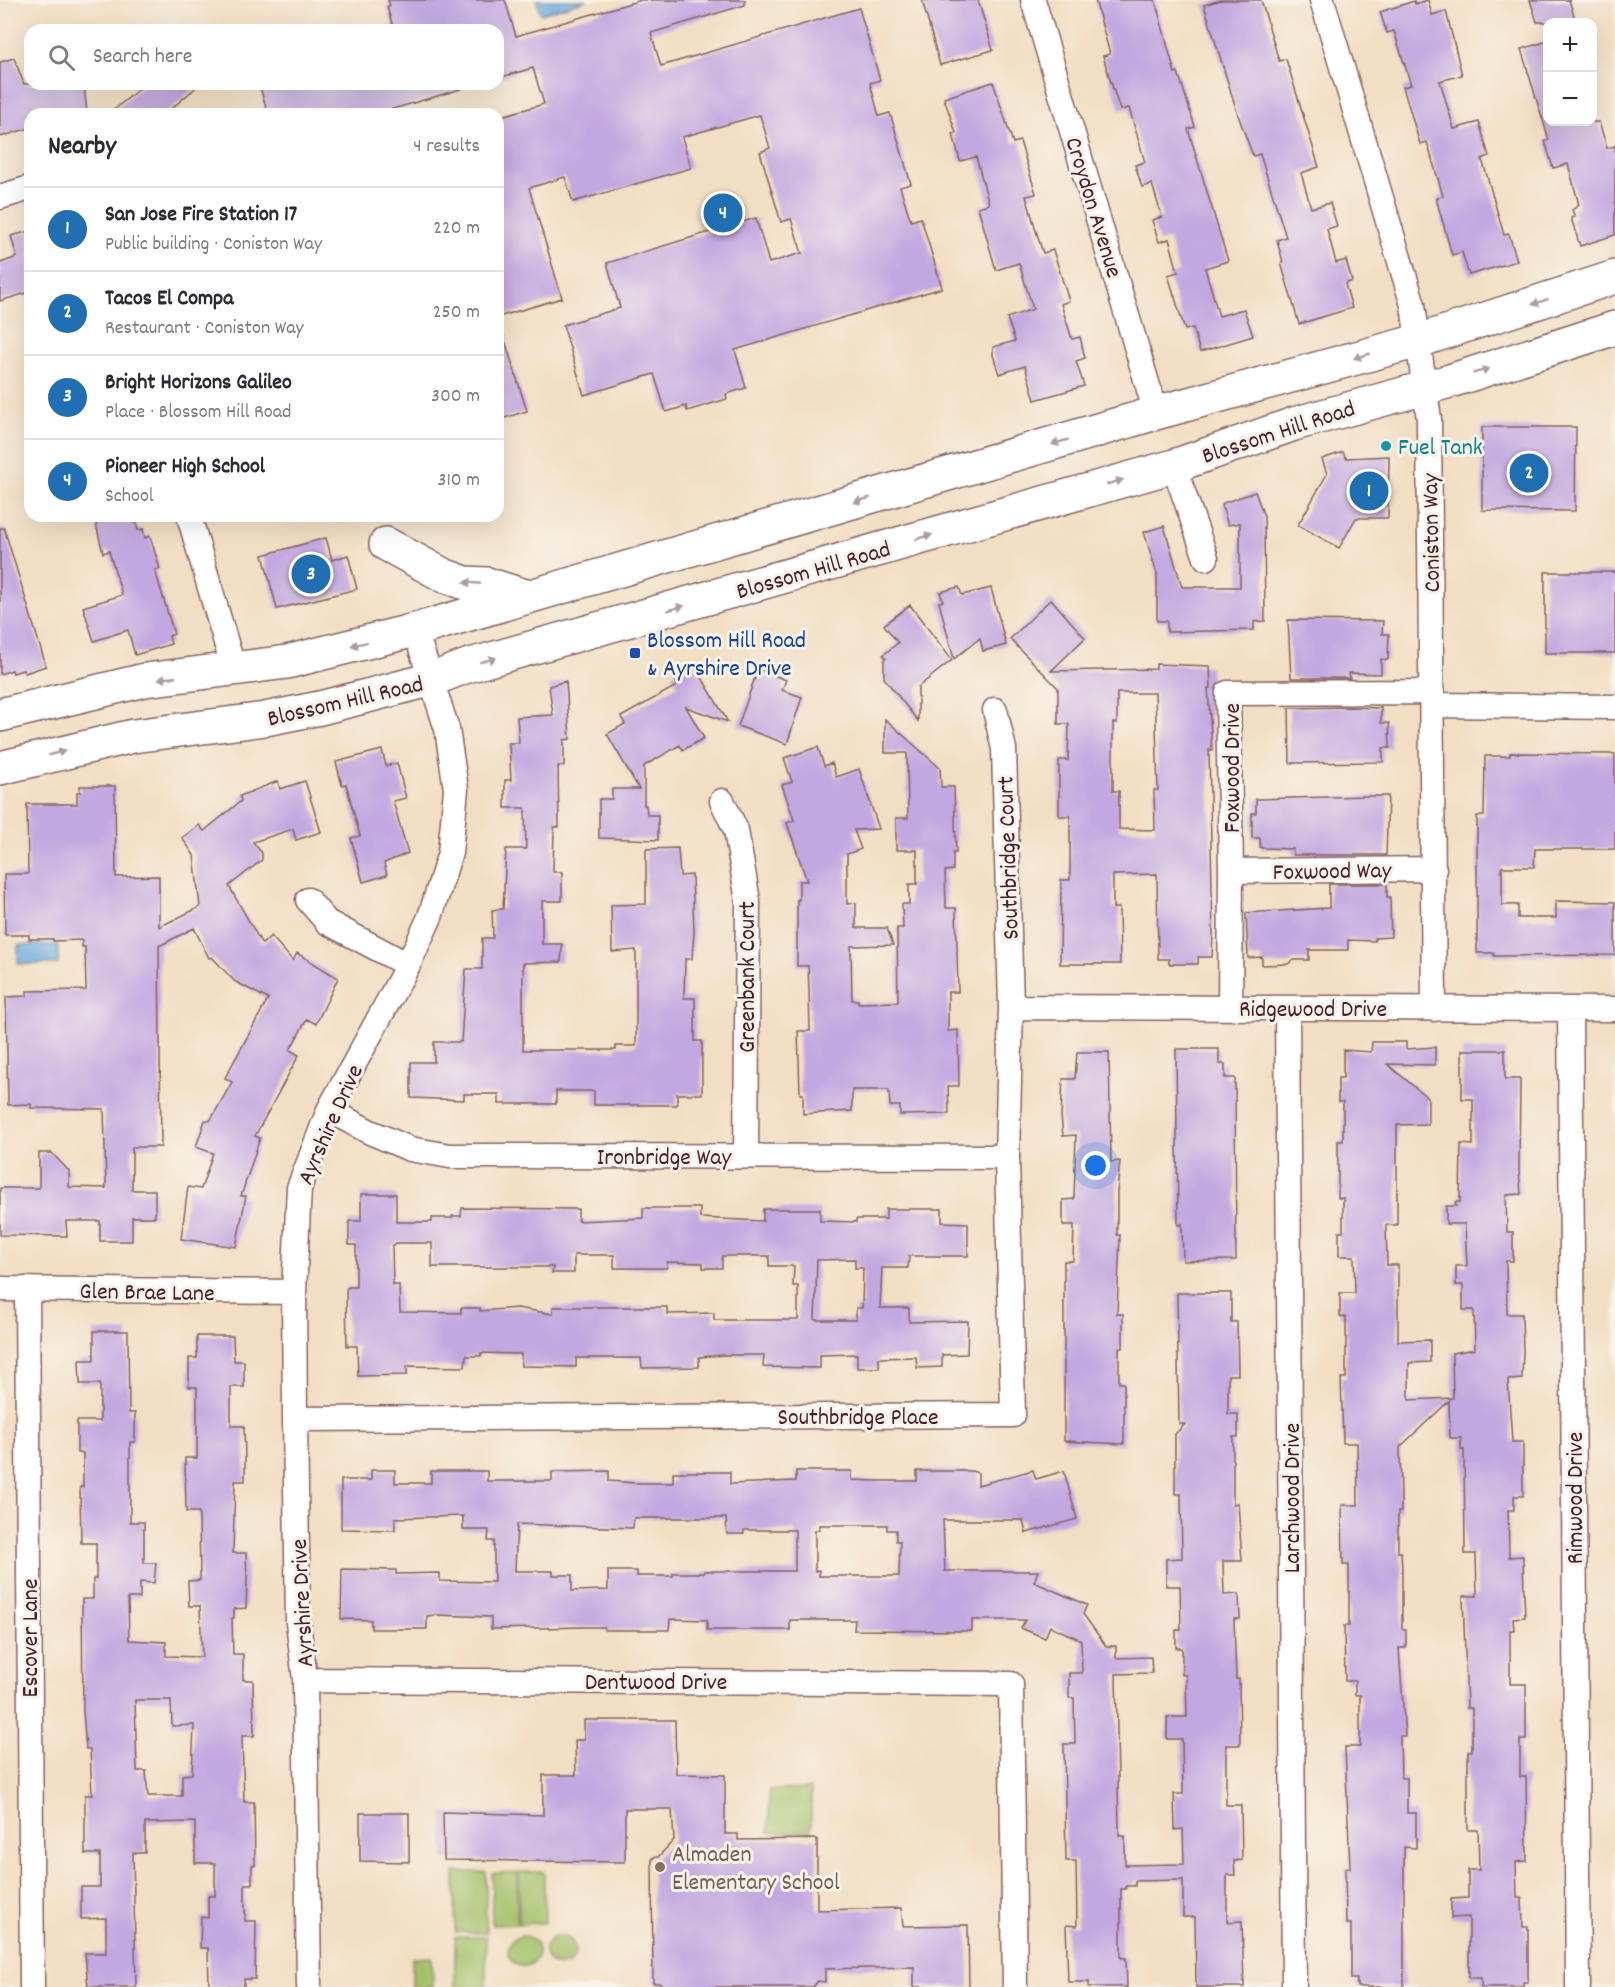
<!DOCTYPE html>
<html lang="en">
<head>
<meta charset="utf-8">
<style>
	body { margin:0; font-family:Dekko,sans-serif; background:#f7f7f7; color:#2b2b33 }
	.controls { position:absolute; right:18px; top:18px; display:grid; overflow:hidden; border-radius:12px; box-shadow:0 6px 24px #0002 }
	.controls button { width:54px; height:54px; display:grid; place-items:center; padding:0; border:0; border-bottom:2px solid #e1e1e2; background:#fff; color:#2b2b33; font:30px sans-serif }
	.you { position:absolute; left:1096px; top:1166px; width:21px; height:21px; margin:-15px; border:4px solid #fff; border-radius:50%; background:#1a73e8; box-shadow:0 0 0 9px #1a73e833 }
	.badge { display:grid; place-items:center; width:39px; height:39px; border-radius:50%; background:#1f6fb2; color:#fff; font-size:20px; font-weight:700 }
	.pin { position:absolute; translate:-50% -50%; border:3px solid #fff; box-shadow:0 2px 6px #0006 }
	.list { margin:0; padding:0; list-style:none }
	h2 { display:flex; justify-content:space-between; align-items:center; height:78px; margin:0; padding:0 24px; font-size:26px }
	h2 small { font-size:20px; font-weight:400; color:#7c7c81 }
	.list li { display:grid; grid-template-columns:39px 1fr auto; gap:18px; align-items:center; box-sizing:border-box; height:84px; padding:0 24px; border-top:2px solid #e1e1e2 }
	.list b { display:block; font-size:22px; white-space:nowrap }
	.list p { margin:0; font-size:20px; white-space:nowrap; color:#7c7c81 }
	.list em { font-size:20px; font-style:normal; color:#7c7c81 }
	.icon { flex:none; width:33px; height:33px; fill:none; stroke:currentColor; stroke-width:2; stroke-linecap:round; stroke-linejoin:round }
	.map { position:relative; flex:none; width:1615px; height:1987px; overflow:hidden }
	.search { position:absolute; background:#fff; box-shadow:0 6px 24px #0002; left:24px; top:24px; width:480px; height:66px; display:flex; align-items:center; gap:15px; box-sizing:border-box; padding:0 21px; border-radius:18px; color:#7c7c81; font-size:22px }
	.panel { position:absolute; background:#fff; box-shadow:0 6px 24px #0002; left:24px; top:108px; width:480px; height:414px; border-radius:18px }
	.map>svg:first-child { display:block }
	.green { fill:#a3c168; stroke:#76704a; stroke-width:1.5 }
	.water { fill:#69abdd; stroke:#5a6584; stroke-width:1.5 }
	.building { fill:#c2a8e0; fill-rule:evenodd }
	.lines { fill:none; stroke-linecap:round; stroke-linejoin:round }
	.minor-casing { stroke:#856260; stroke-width:27 }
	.secondary-casing { stroke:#856260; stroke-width:36 }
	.minor { stroke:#fff; stroke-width:24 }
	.secondary { stroke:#fff; stroke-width:33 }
	.oneway { fill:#ae9aa0 }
	.culture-dot { fill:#0f9aa8; stroke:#f7f3e8; stroke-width:2 }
	.transit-dot { fill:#1a4fb4; stroke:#f7f3e8; stroke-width:2 }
	.education-dot { fill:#8d6e63; stroke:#f7f3e8; stroke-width:2 }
	.labels { text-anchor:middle; stroke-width:6; stroke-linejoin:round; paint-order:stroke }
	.street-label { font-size:24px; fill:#4a1f2b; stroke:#f7f3e8 }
	.culture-label { font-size:24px; fill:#0d838f; stroke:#f7f3e8; text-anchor:start }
	.transit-label { font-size:24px; fill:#164399; stroke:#f7f3e8; text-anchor:start }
	.education-label { font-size:24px; fill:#785e54; stroke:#f7f3e8; text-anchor:start }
</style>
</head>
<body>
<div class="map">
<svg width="1615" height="1987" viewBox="0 0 1615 1987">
	<rect width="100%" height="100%" fill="#f7f3e8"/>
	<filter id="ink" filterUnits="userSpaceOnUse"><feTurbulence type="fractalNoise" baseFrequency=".0167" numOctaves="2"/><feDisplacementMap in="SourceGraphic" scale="12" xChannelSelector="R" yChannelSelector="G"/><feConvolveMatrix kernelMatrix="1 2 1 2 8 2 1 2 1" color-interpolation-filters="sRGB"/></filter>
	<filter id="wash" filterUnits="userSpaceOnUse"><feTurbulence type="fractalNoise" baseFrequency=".008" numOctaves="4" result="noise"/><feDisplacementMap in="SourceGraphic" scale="24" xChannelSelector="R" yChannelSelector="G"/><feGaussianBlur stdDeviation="1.35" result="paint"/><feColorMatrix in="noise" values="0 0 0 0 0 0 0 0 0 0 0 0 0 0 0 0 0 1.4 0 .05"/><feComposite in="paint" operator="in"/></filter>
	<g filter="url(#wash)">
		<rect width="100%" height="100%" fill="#f2dec2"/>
		<path class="green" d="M811,1789V1832L769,1833V1790Z
			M455,1872H486V1933L455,1932Z
			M517,1872V1924L492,1925V1873Z
			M519,1872H544L545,1923L519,1924Z
			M508 1951a15 15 0 1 1 30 0a15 15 0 1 1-30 0Z
			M545 1951a15 15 0 1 1 30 0a15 15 0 1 1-30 0Z
			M455,1937H486V1987H455Z
			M432,1957L433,1987H412V1958Z"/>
		<path class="water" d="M536,0H587L541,14Z
			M18,945H58V964H18Z"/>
		<g id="blocks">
			<path class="building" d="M388,0H505L516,36L641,0H745V5L651,33L661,66L859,8L880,80L870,83L879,116L890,113L911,184L900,187L911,221L921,218L942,288L735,350L746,388L726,394L727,399L687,411L686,406L666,412L654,374L584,395L563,325L620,308L607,263L756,218L769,263L802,253L791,219L781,222L760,152L770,148L760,115L682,137L691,168L573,202L565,177L529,188L562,298L498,317V117L544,104L533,68L498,78V30H394L387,7L390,6Z
				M922,0H978L993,50L940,65Z
				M1095,0H1155L1175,73L1178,72L1195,127L1188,129L1228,261L1205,268L1219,316L1244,309L1253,336L1200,352L1193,328L1185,330L1168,275L1178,272L1169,239L1159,242L1152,220L1162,217L1152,184L1142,187L1135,165L1145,162L1129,108L1120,110L1110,79L1103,56L1110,54Z
				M1221,0H1261L1279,61L1286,59L1319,167L1301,173L1311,208L1330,203L1337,226L1327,229L1336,263L1346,260L1352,281L1345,284L1352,308L1299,324L1281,263L1283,262L1277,240L1286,237L1260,154L1253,156L1238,115L1204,5Z
				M1428,0L1432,15L1446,11L1462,75L1440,81L1454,129L1479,122L1489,156L1482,159L1504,235L1509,234L1517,261L1469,275L1462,252L1452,255L1436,198L1443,196L1427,142L1420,144L1403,87L1411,85L1394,31L1387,33L1380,12L1414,1L1415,4Z
				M1530,0H1569L1576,22H1537Z
				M1548,41L1547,122H1599L1607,148L1615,146V235L1580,246L1571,218L1575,217L1572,210L1579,205L1568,164L1553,168L1545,141L1549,140L1521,49Z
				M14,58L24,84H84L87,114H30V128L0,137V62Z
				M993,82L1013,143L1020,141L1036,194L1026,196L1037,234L1043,253L1053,250L1069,301L1061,304L1072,339L1080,337L1085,358L1076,361L1084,386L1035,400L1025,366L999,374L993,355V347L1015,341L1007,318L1033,309L1019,263L996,270L978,207L989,204L976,157L960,161L953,134L956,133L944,98Z
				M145,84H200L165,114H109Z
				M259,84H461V89L376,114H268Z
				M30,231V292L0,301V263L17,257L11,236Z
				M502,331L527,411L498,420V332Z
				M1482,427H1576L1575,511L1482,510Z
				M1343,452L1346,458L1389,456L1388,518H1356L1339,548L1298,525L1327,474L1322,459Z
				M1255,492L1264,516L1265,621L1254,622V630L1167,632V621H1157V574L1144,532L1164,526L1182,587H1240V523L1228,525L1222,507L1223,503Z
				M94,516H134L138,530L143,529L145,538L150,536L160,569L155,570L174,634L169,636L171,644L135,655L128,630L94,641L83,607L122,595L109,551L103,553Z
				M0,528H4L46,666L25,673L23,670L13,673L12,670L0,674Z
				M326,538L332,560L348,555L357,589L277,609L263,555Z
				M1545,572H1615V653H1545Z
				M959,587L962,595L991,588L1006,645L983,651L980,638L954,659L939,602L943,601L940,592Z
				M1051,599L1085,638L1051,671L1156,669V664L1210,666L1211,688H1208L1212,750H1209L1213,935L1212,957H1198V964H1169V959H1158L1157,874L1113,875V908H1119L1120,964H1060L1061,880H1070V816H1059V760H1068L1069,724H1058V688L1010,639ZM1117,693H1155L1158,790H1154L1155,830L1119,829V791H1113V723H1117Z
				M910,605L952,660L918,687V721L884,678V660L886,658L883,655L898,643L884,625Z
				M1288,620L1383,621L1382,634H1389L1388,660L1381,659V674L1349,673L1350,678H1291Z
				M694,664L728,722L686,707L704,738L683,750L680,745L644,766V805H646L647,815H658V840L599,838V799H612V789H639L607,734L625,724L621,717L678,685L672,675Z
				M758,669L786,680L782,690L802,697L787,744L738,726Z
				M566,681L570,739L564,740V766H558L559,827H554L553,872H562V901H542V944H562L561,962L523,963V1050H616V1046H636V950L612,952L611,905L646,904V849L678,848L680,876L692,875L694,932L692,959H685L684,998H695V1041H702V1094H677V1105H594V1091H556V1104H499V1094H464V1100L411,1098V1062H434V1042H461L466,969H482V938H493L492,910L503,909L506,849H526L525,808H505V780H511L509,743H519L517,717L553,715L549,686Z
				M1350,707L1381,708V723H1389L1390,748H1383V762L1290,763L1289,708Z
				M885,719L940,768L941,787H954L956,853H953V870L945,871L946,908H956L958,992H948V1031L958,1030L959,1086H948L949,1114L900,1115V1106H890L889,1090H852V1111L803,1114V1094H800L798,1031H810L809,991L808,966H797V900H799V881H807L787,823L794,820L782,785L792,782L784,758L818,747L824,766L832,763L836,777L859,769L879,829L854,830L861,849L847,854V904L856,903V928H887L893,945L851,946L852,1000H858V1003L898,1002L897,928H903L902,904H909V884H917V850H896V818H908L907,753H885Z
				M382,750L386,766L397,763L406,798L393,801L408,853L384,863L387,875L363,882L351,838L360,836L346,784L342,785L336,762Z
				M1510,753L1615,754V849H1535L1534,867H1502V905H1518V918H1556V901L1615,902V955L1494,956V953H1477V816H1484L1485,756H1510Z
				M278,781L280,789L305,781L321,832L296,840L293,829L253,842L262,853V860L229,886L262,944L271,936L293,961L297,953L338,978L316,1024L307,1019L290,1050L299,1055L255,1136L260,1138L241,1196H246L236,1247L181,1239L188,1187L201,1189L213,1153L196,1147L205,1120L210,1121L232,1082L225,1078L268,999L234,981L212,957L209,958L194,928L159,946L161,1147H132V1190H155V1217H132V1241H100V1221H66L67,1236L0,1235V1188H39V1153H52L69,1171V1187L106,1188L104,1109L31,1108V1104L8,1105L6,997L27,996V991L86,990L85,947H82V940L53,941V939H29V935H5L4,874H28L27,804H77V792H80V786H115L116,877L159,876V927L200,907L194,855L182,838L199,825L204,831L241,801L240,796Z
				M1367,796H1388L1386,855H1293V849L1262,848L1260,847V838H1252V813H1256V799Z
				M1329,884H1387V897H1390L1391,937L1375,938V941L1348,940V950H1309V960H1293L1288,964L1262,965V957L1248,958L1246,913L1329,908Z
				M1372,1042H1406V1049L1435,1047V1065L1387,1064L1428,1098V1124L1397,1125V1225H1386L1387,1265H1398V1341L1430,1340V1362L1409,1363V1400L1453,1398L1452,1353L1475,1349L1474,1310H1463V1285H1456V1266H1467L1465,1224H1446V1206H1456L1455,1202H1460L1461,1144L1473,1145V1099H1462V1050H1505V1079H1520L1519,1170L1521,1194L1506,1195L1507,1232H1513V1261H1506L1507,1314H1522L1523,1352L1522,1379L1508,1380L1512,1442H1523V1496H1514V1510H1508L1509,1557L1523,1556L1524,1593L1525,1617L1513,1618L1514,1630H1510V1684H1526V1740H1520V1777H1526L1527,1861L1516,1862L1517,1898H1522L1523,1927H1528V1982H1523V1987H1481V1978H1469V1917L1451,1918V1899L1468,1898V1870H1479L1478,1830H1468V1751H1472V1708H1467L1463,1596H1477L1476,1554H1465L1464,1450H1461V1438H1450L1449,1401L1400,1447L1401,1494V1512H1398V1552H1401L1402,1569V1629H1406V1648H1399L1405,1736H1400L1401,1778H1407V1813H1416V1848L1404,1847V1987H1357V1979H1351V1924H1346L1345,1868H1350L1345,1747H1360V1695H1355V1681H1345L1344,1626H1349V1565H1343L1342,1505H1358L1357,1443H1343L1341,1378H1346V1317H1340V1293H1355L1354,1256H1339V1232H1343V1198H1338V1141H1343V1102H1338V1078H1343V1050L1371,1052Z
				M1176,1049H1219V1064H1225V1078H1235L1236,1260L1183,1261L1182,1224L1178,1225Z
				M1077,1052H1109L1111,1162L1120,1161L1117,1193V1235H1120L1117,1314H1123V1348H1119V1383H1124V1444L1064,1441V1261H1073L1074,1225H1063V1200L1074,1199L1076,1135L1063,1136L1061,1116L1063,1079H1075Z
				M361,1194H396V1222H432V1218H452V1216H461L462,1208L578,1209V1221L643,1218V1208H700V1218L763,1221V1209H820V1221L856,1222V1219H886V1209H942V1222L968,1223V1256H909L908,1268H882L880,1308H909V1322L968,1321L967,1354L942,1355V1367L917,1368L916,1357L879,1358V1368H857V1354L820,1355V1368L763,1367L764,1355H724L699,1357V1367L642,1368L641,1358H576V1367L521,1366V1354L481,1353V1356H466L465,1367L407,1366V1375L358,1376L357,1346H347L346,1290L348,1287H356V1245H349V1221H361ZM396,1243H432V1267H553L552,1273H574V1255H614V1268H667V1262L703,1263V1268H722V1256H769V1266H794L793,1286H798V1320H714V1313L667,1314V1307H553V1314L517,1308L480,1311V1308H461V1313L400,1312L399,1285H393L392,1246ZM855,1259V1268H863L862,1308H856V1320H815L817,1260Z
				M1177,1293H1231V1322H1237L1238,1375H1228V1414H1238V1437H1233V1504L1238,1503L1242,1561H1223L1224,1595L1239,1594L1240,1619H1234L1236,1679H1239L1240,1745H1226V1805H1241L1242,1860L1234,1861L1235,1875H1227V1922L1242,1921L1244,1987H1196L1195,1917H1183V1880L1135,1881V1886H1126V1889H1121V1958H1126L1127,1987H1089V1982H1068L1066,1925L1077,1926L1076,1861H1066L1064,1744H1075L1074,1698H1069V1673H1082L1081,1640L1050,1626L1045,1638L1021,1628L1025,1620H972V1631H966L854,1630L855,1620H790V1630H707V1620L670,1619L669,1630H604V1627H586L491,1629V1617L437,1615L427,1616V1629H371V1620L341,1619L342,1569L396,1570V1574L440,1573V1581L494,1582V1541H488L489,1530H463V1516L395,1518V1530L341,1529V1480H371V1470H395V1483H431V1471H487V1481H552V1472L609,1471V1481L635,1483H673V1472H730V1484L796,1481V1471H852V1480L877,1481H917V1471H972L978,1473V1485L1033,1470L1036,1479L1064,1471L1077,1519L1026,1533L1023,1520H943L945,1571H1038L1034,1582L1087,1605L1083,1614L1106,1646H1116V1658L1151,1657L1152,1673L1116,1674L1119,1836H1125V1865L1184,1864L1183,1829L1175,1830L1174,1794H1183L1182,1739H1167V1717H1187L1186,1675H1182V1648H1176V1630H1181L1180,1586H1166V1559L1182,1558L1181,1494H1175V1434L1185,1424H1179ZM634,1518H726L727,1534H744V1530H795V1571H704V1573H673V1576H637V1571H608V1590L572,1591V1575H553V1571H515L517,1524L633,1528ZM819,1525H887V1530H896V1541H900L899,1576H819V1570L815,1571V1530H819Z
				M94,1331H128L129,1413H135V1442H130V1522H144V1563H156L154,1583L140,1582V1598H128L129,1640L166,1642V1656L202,1657L200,1606H189L188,1581L200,1580L199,1512H186L185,1458H197V1387H189V1358H197V1336H233L234,1361H244V1387H231V1426H244L245,1457V1481H235L233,1553H246L247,1578L246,1608L234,1609V1618H232L233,1654H243V1680H253L254,1736H242L244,1802H254L255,1865H252V1884H245V1921H256L255,1979H244V1987H209L208,1948H200L201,1917L208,1918V1896H215V1863H195V1822L145,1823V1853H133L136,1987H88L85,1953H106V1918L81,1919V1887H100V1854H85V1795H92L90,1749H86L83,1711L82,1599H93V1579H96V1543H81L80,1487H83V1453H77V1421H100V1384H80L79,1360H94ZM135,1700H171L172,1726L194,1725L192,1774L182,1775V1796H148L146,1771H137Z
				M584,1720H675L676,1774L725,1775V1834H738V1840L817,1839V1910L901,1908L903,1926L968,1925L969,1987H914V1967L825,1969V1982L818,1981L813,1987H663L659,1983H653L652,1858L658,1857L674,1840L672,1809H625V1862L444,1860L443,1812L543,1815V1775H576L575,1740H584Z
				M360,1813H409V1862L360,1861Z"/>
		</g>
	</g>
	<g filter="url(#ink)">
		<use href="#blocks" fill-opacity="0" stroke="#856260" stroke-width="1.5"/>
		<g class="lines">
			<g class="minor-casing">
				<path id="minor" d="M1033,0L1156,413
					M1322,0L1413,305L1429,419L1434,1009
					M0,197L30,188
					M1174,466L1206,558
					M189,516L234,670
					M1432,705L1615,707
					M722,801L736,830L748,901L746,1156
					M1231,871L1434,869
					M308,900L327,922L408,965
					M1011,1007L1615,1009
					M1230,1008L1231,871L1228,693L1432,692
					M1287,1008L1294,1987
					M1570,1009L1578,1987
					M329,1110L370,1132L410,1149L450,1156L1007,1157
					M0,1289L294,1292
					M27,1289L32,1987
					M295,1419L1013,1415L1007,1157L1011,1007L1004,749L995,710
					M305,1680L298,1622L295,1419L294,1292L299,1188L329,1110L408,965L430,917L450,853L456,789L447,729L415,630
					M309,1987L305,1680L1011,1684L1015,1987"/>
			</g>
			<g class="secondary-casing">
				<path id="secondary" d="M386,544L443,575L465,583L487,584L528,597
					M0,715L145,680L287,662L415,630L1156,413L1418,341L1615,277
					M0,768L133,736L265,719L320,708L433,679L467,666L1174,466L1294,424L1450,381L1615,328"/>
			</g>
			<use href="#minor" class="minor"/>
			<use href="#secondary" class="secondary"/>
		</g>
		<defs><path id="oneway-solid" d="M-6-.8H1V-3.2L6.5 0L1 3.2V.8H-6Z" transform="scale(1.5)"/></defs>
		<g class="oneway">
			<use href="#oneway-solid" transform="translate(1540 302) rotate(162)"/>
			<use href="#oneway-solid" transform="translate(1362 356) rotate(164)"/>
			<use href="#oneway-solid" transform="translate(1481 371) rotate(-17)"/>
			<use href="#oneway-solid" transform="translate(1060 442) rotate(164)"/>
			<use href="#oneway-solid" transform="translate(1115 482) rotate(-16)"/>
			<use href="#oneway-solid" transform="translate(862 500) rotate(164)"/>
			<use href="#oneway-solid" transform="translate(924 537) rotate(-16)"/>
			<use href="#oneway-solid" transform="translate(472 583) rotate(-175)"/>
			<use href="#oneway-solid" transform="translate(676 608) rotate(-16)"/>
			<use href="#oneway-solid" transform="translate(359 644) rotate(166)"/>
			<use href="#oneway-solid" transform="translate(488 660) rotate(-15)"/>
			<use href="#oneway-solid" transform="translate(167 678) rotate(173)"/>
			<use href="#oneway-solid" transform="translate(57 753) rotate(-15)"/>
		</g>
	</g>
	<circle class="culture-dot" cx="1386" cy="446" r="6"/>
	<rect class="transit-dot" x="629" y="647" width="12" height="12" rx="3"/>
	<circle class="education-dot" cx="660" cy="1867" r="6"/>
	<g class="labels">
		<g class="street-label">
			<text transform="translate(1095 207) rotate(73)" y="8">Croydon Avenue</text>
			<text transform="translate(1278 431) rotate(-18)" y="8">Blossom Hill Road</text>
			<text transform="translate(1430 533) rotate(-91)" y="8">Coniston Way</text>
			<text transform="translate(813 569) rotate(-16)" y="8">Blossom Hill Road</text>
			<text transform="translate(345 700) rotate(-13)" y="8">Blossom Hill Road</text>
			<text transform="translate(1231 768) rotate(-90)" y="8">Foxwood Drive</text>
			<text transform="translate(1007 858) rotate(-92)" y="8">Southbridge Court</text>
			<text transform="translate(1332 870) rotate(-1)" y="8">Foxwood Way</text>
			<text transform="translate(746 977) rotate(-90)" y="8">Greenbank Court</text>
			<text x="1313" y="1016">Ridgewood Drive</text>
			<text transform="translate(329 1124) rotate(-66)" y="8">Ayrshire Drive</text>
			<text x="664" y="1164">Ironbridge Way</text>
			<text transform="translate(147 1291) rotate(1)" y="8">Glen Brae Lane</text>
			<text x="858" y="1424">Southbridge Place</text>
			<text transform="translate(1291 1498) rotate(-90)" y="8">Larchwood Drive</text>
			<text transform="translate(1574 1498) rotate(-90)" y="8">Rimwood Drive</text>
			<text transform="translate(301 1603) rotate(-93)" y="8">Ayrshire Drive</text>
			<text transform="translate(29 1638) rotate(-90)" y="8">Escover Lane</text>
			<text x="656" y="1689">Dentwood Drive</text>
		</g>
		<g class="culture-label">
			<text x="1398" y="454">Fuel Tank</text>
		</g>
		<g class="transit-label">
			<text x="647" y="647">Blossom Hill Road<tspan x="647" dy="28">&amp; Ayrshire Drive</tspan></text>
		</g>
		<g class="education-label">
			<text x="672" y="1861">Almaden<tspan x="672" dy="28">Elementary School</tspan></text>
		</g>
	</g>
</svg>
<div class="controls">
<button>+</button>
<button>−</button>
</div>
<div class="you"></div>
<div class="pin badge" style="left:1369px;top:491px">1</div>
<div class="pin badge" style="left:1529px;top:473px">2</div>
<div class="pin badge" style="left:311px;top:574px">3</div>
<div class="pin badge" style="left:723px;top:213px">4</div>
<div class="search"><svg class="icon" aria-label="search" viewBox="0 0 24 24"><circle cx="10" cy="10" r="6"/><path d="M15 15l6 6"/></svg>Search here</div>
<section class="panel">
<h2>Nearby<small>4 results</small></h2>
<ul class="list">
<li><span class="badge">1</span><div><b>San Jose Fire Station 17</b><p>Public building · Coniston Way</p></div><em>220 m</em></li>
<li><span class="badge">2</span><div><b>Tacos El Compa</b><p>Restaurant · Coniston Way</p></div><em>250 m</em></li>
<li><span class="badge">3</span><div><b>Bright Horizons Galileo</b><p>Place · Blossom Hill Road</p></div><em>300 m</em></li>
<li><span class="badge">4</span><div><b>Pioneer High School</b><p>School</p></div><em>310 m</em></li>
</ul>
</section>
</div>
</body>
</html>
